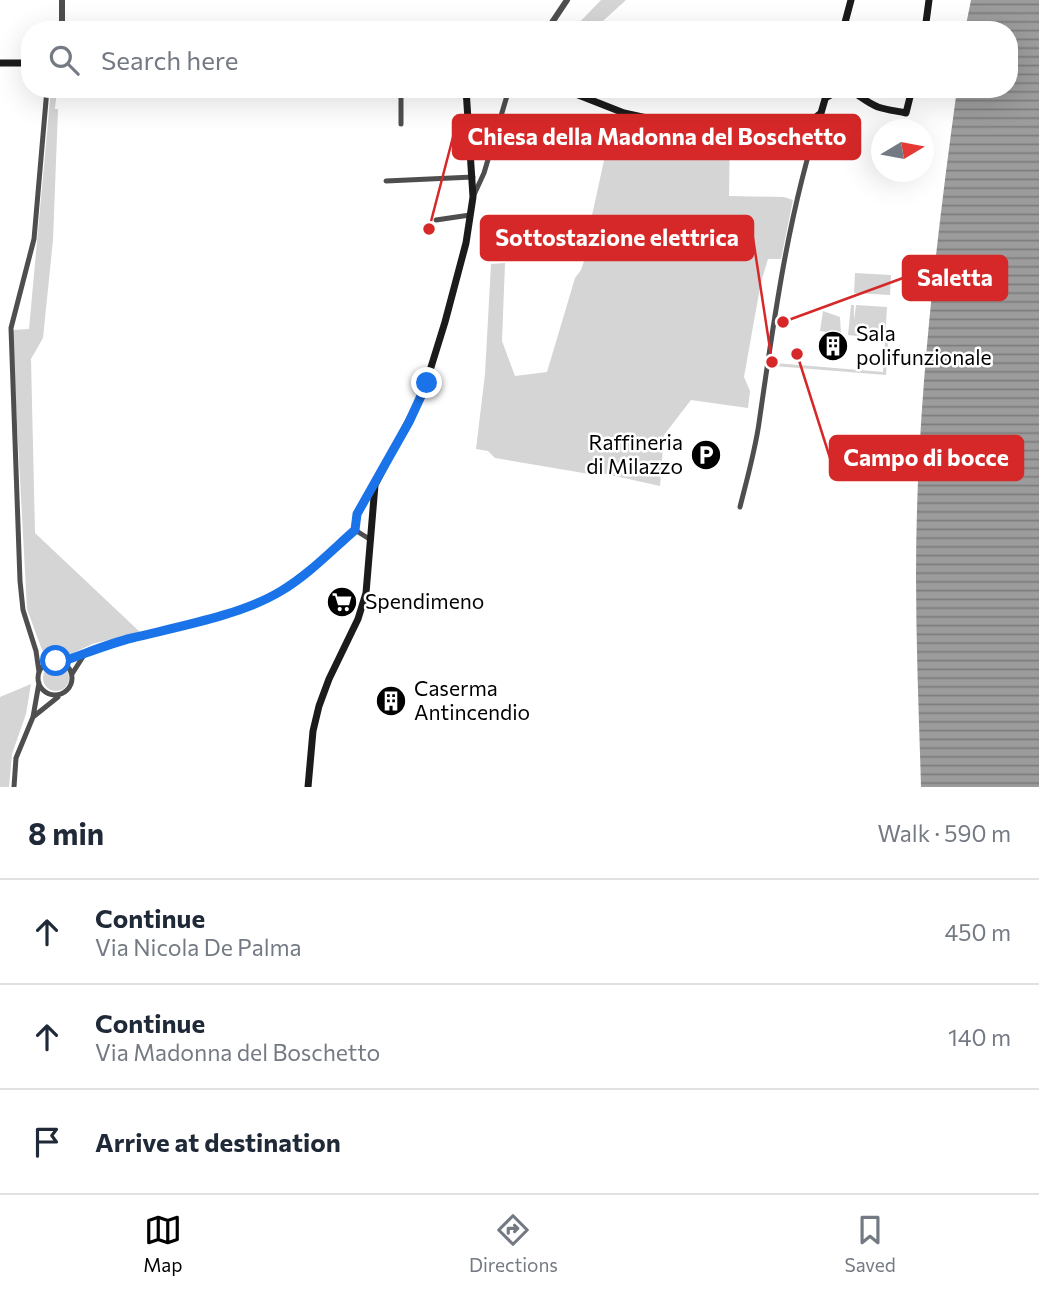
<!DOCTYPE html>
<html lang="en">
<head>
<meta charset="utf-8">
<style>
	body { margin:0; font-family:Commissioner,sans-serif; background:#f6f6f7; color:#1f2937 }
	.compass { position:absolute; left:871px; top:119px; width:63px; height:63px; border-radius:50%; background:#fff; box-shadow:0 7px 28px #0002; rotate:80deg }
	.stop { position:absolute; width:21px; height:21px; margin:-16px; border:5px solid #1a73e8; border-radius:50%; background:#fff }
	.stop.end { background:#1a73e8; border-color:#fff; box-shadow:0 2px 7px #0008 }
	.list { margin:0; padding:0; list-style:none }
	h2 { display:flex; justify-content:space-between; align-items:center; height:91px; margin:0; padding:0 28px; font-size:30px }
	h2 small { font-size:23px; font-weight:400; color:#747a83 }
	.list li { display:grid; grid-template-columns:46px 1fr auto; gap:21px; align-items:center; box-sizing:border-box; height:105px; padding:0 28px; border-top:2px solid #e0e1e3 }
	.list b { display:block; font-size:26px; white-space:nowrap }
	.list p { margin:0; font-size:23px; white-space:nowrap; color:#747a83 }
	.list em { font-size:23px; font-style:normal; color:#747a83 }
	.icon { flex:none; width:38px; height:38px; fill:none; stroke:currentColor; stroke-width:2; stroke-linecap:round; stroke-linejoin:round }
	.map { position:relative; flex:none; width:1039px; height:787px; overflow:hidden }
	.search { position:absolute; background:#fff; box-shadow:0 7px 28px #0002; left:21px; right:21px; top:21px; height:77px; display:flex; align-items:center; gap:18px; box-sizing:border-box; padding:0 24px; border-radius:28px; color:#747a83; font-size:26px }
	.sheet { height:406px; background:#fff }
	nav { display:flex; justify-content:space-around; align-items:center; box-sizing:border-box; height:98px; border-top:2px solid #e0e1e3; background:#fff; font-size:19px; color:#747a83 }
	nav a { display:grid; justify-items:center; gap:4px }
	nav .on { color:#000 }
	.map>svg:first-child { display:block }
	.green { fill:#d5d5d5 }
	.water { fill:url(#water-rules) }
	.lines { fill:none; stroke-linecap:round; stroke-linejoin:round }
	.minor { stroke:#4e4e4e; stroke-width:5 }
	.tertiary { stroke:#4e4e4e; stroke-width:6 }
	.secondary { stroke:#1b1b1b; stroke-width:7 }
	.route { stroke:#1a73e8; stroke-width:9 }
	.labels { text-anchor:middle; stroke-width:5; stroke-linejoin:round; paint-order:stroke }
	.poi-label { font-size:21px; fill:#000; stroke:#fff; text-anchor:start }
	.leader { fill:none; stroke:#d62828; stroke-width:2.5 }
	.callout-dot { fill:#d62828; stroke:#fff; stroke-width:2.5 }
	.callout { fill:#d62828; stroke:#d62828; stroke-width:2.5 }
	.callout-label { font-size:23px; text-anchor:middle; font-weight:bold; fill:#fff }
</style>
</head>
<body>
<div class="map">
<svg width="1039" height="787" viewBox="0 0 1039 787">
	<defs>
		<pattern id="water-rules" width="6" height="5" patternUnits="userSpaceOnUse" patternTransform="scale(1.75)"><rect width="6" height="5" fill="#9c9c9c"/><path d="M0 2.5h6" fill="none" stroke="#7d7d7d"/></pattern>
	</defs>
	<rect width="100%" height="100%" fill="#fff"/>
	<path class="green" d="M601,0H626L593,30H572Z
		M51,89H57L55,109H58L53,240L43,338L31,359L35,533L140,632L92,644L65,657L57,658L42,650L27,609L12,330L29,329Z
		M618,117C655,127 691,132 730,131L729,196L784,197L793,200L781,259H768L761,282L744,377L750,391L748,408L691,400L664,435L660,486L597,472L595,475L495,458L488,451L476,449L485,374L491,264L505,263L502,341L515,376L547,372L575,278L581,270L593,234L589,229L605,156L604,144Z
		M855,273L891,275L890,295L854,293Z
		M851,305H854V321L856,305L887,307L885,339L848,335Z
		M823,311L840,317L841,334L820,331Z
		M885,342H888L886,375L774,366L775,363L883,372Z
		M43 678a13 13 0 1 1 26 0a13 13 0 1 1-26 0Z
		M31,684L26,714L12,754L9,787H0V697Z"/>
	<path class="water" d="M971,0H1039V787H921C919,716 916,646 916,575C916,413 935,249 957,89H1009V30H965Z"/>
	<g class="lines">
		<path class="minor" d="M401,89V124
			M783,129L813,139
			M386,181L473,177
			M473,197L484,173L509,89
			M436,220L470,215
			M740,507C747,479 755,451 759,423C774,319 788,214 821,113
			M355,530L371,540
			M38 678a17 17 0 1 1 34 0a17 17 0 1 1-34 0Z
			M61,662C85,654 108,644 132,638C176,627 242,615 281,591C308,575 331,551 355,530L357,514L371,487L375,485
			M39,672L36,651L23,610L20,581L11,328L34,239L47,89
			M72,674L84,655
			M33,717L58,697
			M14,787L16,758L33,717L39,683"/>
		<path class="tertiary" d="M62,30V0
			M547,30L567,0"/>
		<path class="secondary" d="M843,30L851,0
			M925,30L929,0
			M0,63H30
			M563,89L624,113L656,120L686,125L780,128L810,122L821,113L828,89
			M827,97C852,81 856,98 878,107C887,110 897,111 906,113L912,89
			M308,787L313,731L319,706L329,679L358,619L366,593L375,485L423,393L445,322L466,243L473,197L466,89"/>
	</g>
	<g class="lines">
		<path class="route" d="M56,661L61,662C85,654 107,644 132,638C176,627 242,615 281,591C308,575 331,551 355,530L357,514L409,422L427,383"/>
	</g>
	<defs>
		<g id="building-disc" transform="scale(1.575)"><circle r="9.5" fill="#000" stroke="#fff"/><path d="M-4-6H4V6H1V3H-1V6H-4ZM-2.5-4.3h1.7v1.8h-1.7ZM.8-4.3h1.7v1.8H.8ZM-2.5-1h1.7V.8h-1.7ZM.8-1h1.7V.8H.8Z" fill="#fff"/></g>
		<g id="parking-disc" transform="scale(1.575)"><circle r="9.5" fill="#000" stroke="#fff"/><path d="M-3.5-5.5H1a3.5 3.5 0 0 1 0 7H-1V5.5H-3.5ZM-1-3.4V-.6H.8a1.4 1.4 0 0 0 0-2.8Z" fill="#fff"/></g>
		<g id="supermarket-disc" transform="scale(1.575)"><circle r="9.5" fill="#000" stroke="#fff"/><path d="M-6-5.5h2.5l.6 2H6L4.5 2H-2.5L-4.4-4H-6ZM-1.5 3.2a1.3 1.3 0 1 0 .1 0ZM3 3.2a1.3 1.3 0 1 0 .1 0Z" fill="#fff"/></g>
	</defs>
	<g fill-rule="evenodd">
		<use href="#building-disc" x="833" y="346"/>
		<use href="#parking-disc" x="706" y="455"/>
		<use href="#supermarket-disc" x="342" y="602"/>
		<use href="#building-disc" x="391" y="701"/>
	</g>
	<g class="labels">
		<g class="poi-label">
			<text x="856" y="341">Sala<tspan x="856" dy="24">polifunzionale</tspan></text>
			<text x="683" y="450" text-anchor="end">Raffineria<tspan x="683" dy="24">di Milazzo</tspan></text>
			<text x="365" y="609">Spendimeno</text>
			<text x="414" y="696">Caserma<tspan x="414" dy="24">Antincendio</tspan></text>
		</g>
	</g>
	<path class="leader" d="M429 229L453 137M772 362L753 238M783 322L903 278M797 354L830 458"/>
	<g class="callout-dot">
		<circle cx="429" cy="229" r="7"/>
		<circle cx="772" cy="362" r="7"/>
		<circle cx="783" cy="322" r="7"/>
		<circle cx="797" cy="354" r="7"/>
	</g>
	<g class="callout">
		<rect x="453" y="115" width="407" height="44" rx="7"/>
		<rect x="481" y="216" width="272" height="44" rx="7"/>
		<rect x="903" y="256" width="104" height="44" rx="7"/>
		<rect x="830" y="436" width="193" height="44" rx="7"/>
	</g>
	<g class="callout-label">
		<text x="657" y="145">Chiesa della Madonna del Boschetto</text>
		<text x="617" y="246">Sottostazione elettrica</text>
		<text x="955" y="286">Saletta</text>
		<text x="926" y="466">Campo di bocce</text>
	</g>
</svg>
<svg class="compass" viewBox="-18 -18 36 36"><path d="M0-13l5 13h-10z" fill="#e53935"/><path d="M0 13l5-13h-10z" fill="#747a83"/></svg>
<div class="stop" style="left:56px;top:661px"></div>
<div class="stop end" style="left:427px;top:383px"></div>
<div class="search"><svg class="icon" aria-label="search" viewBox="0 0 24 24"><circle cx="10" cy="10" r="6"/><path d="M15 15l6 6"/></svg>Search here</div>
</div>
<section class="sheet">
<h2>8 min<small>Walk · 590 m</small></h2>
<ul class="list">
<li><svg class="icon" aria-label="ahead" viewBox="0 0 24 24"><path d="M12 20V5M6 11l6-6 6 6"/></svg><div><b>Continue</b><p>Via Nicola De Palma</p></div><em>450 m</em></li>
<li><svg class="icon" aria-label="ahead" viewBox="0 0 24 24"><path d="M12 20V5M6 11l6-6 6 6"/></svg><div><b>Continue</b><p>Via Madonna del Boschetto</p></div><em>140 m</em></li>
<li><svg class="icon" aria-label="arrive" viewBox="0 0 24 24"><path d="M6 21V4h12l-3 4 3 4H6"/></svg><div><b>Arrive at destination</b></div></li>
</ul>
</section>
<nav>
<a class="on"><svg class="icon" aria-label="map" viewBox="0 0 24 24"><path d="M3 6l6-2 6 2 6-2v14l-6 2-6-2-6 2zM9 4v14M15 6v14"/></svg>Map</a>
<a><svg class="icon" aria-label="directions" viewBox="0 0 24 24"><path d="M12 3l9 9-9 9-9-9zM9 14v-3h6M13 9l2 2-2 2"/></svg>Directions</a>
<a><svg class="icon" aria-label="saved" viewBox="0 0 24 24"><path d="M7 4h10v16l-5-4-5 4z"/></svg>Saved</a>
</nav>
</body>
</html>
